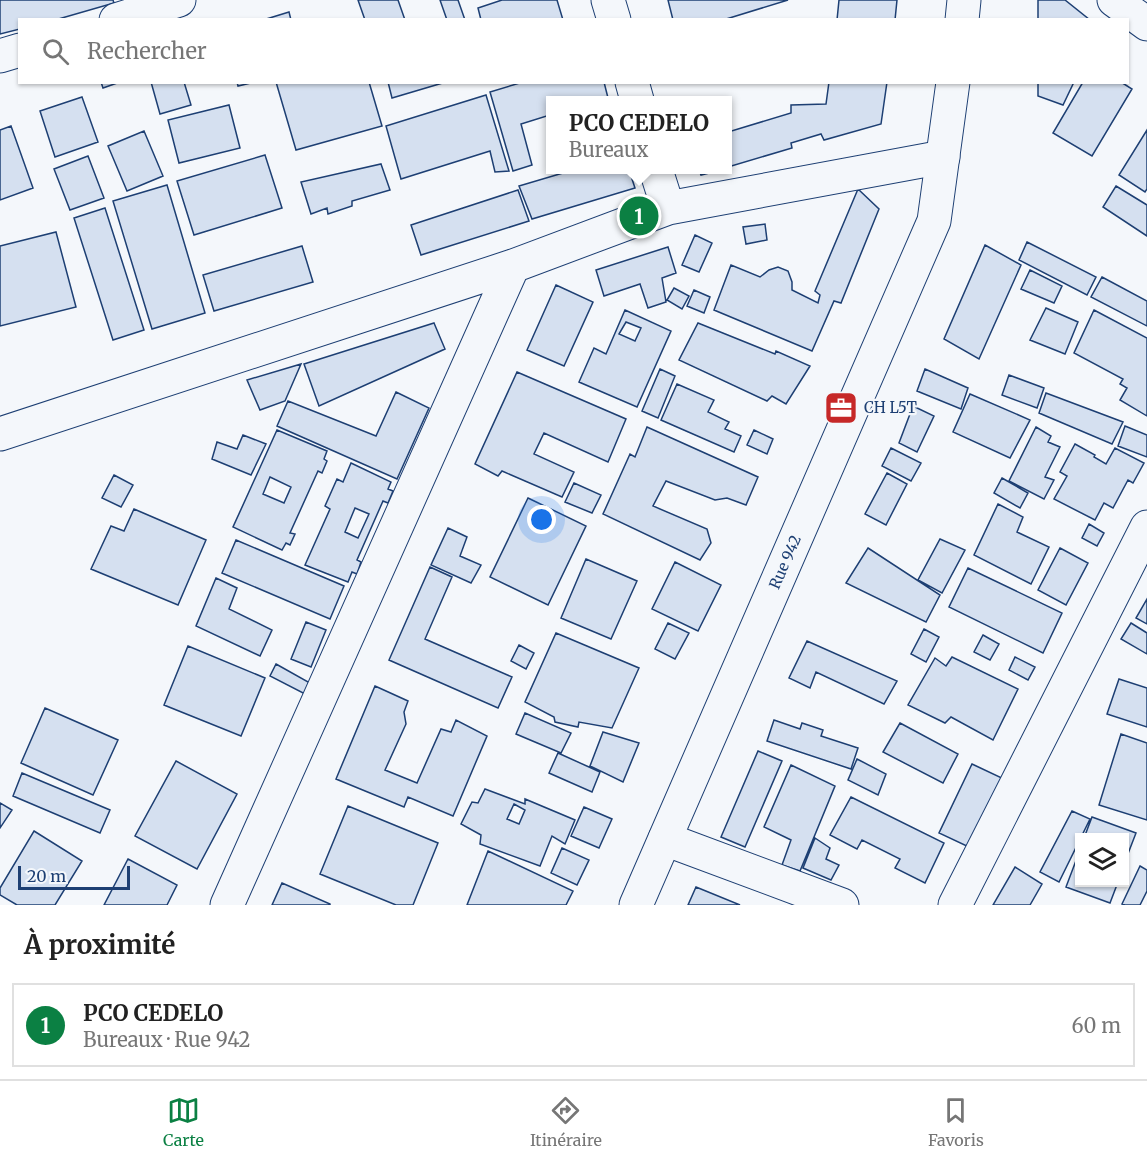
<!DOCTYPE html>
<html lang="fr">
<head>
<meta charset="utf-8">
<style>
	body { margin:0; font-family:Merriweather,serif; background:#f2f2f2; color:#222 }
	.controls { position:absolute; right:18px; bottom:18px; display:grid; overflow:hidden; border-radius:0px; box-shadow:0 2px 4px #0004 }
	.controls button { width:54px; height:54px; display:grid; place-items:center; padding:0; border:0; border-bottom:2px solid #e0e0e0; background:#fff; color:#222; font:30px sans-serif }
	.scale { position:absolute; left:18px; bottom:15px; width:112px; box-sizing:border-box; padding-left:6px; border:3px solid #1d3f73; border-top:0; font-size:16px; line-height:21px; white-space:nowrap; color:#1d3f73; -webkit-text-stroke:4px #f4f7fb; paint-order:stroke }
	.you { position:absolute; left:542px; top:520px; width:21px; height:21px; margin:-15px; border:4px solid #fff; border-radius:50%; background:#1a73e8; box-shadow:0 0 0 9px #1a73e833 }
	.badge { display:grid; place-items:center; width:39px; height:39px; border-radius:50%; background:#0b8043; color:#fff; font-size:20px; font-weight:700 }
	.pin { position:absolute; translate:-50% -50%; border:3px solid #fff; box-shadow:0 2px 6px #0006 }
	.popup { position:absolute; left:546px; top:96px; width:186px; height:78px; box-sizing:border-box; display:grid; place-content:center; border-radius:0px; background:#fff; filter:drop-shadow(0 2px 4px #0005); font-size:20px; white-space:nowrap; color:#767676 }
	.popup b { font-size:22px; color:#222 }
	.popup::after { content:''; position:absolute; left:50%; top:100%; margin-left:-12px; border:12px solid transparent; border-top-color:#fff }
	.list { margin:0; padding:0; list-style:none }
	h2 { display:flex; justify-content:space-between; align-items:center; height:78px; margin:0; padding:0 24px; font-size:26px }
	h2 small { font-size:20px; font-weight:400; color:#767676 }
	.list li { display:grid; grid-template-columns:39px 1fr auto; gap:18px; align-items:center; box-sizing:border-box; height:84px; margin:0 12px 12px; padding:0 12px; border:2px solid #e0e0e0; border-radius:0px }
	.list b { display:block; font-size:22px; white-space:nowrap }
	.list p { margin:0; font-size:20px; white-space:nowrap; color:#767676 }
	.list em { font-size:20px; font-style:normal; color:#767676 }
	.icon { flex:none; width:33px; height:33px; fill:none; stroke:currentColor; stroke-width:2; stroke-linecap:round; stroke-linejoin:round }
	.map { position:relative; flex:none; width:1147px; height:905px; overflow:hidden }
	.search { position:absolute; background:#fff; box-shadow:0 2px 4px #0004; left:18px; right:18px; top:18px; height:66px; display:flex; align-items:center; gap:15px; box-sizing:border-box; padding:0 21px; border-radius:0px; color:#767676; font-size:22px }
	.sheet { height:174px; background:#fff }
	nav { display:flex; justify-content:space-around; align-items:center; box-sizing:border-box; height:84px; border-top:2px solid #e0e0e0; background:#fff; font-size:16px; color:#767676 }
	nav a { display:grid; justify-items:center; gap:3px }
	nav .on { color:#0b8043 }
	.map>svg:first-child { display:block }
	.building { fill:#d5e0f0; stroke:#1d3f73; stroke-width:1.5; fill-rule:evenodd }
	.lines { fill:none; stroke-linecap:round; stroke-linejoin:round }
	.minor-casing { stroke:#1d3f73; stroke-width:35 }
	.tertiary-casing { stroke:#1d3f73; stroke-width:35 }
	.minor { stroke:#f4f7fb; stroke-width:33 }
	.tertiary { stroke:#f4f7fb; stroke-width:33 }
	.labels { text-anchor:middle; stroke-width:4.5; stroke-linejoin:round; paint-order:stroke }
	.poi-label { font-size:15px; fill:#1d3f73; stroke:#f4f7fb; text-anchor:start }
	.street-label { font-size:15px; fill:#1d3f73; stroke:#f4f7fb }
</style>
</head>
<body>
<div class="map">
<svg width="1147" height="905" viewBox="0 0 1147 905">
	<rect width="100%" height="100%" fill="#f4f7fb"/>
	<path class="building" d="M0,0H113L114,3L55,20H20V29L0,34Z
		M358,0H398L405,20H365Z
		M440,0H458L465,20H447Z
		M502,0H557L563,20H481L478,8Z
		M668,0H788L723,20H673Z
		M839,0H897L895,20H837Z
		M1038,0H1065L1090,20H1038Z
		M289,12L291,20H263Z
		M101,82H120L103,88Z
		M151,82H184L191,105L160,114Z
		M237,82H255L238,86Z
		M276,82H369L382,126L296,150Z
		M388,82H446L392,98Z
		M523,82H604L608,98L599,100H550V115L521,124L532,165L513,171L490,92Z
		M829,82H887L881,124L824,140L821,134L791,143L792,148L728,167V132L791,113V105L826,104Z
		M1038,82H1074L1063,105L1038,96Z
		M1083,82H1121L1132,89L1092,156L1053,133Z
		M486,95L509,171L495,172L490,151L401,179L386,126Z
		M82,97L98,142L55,157L40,111Z
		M229,105L240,148L179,163L168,120Z
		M11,126L33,188L0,200V130Z
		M1147,130V189L1145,192L1119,175Z
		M144,131L163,176L127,191L108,146Z
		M265,155L282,208L194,235L177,181Z
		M88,156L104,198L70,210L54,169Z
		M381,164L390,190L352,201V206L328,214L327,208L311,214L301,182Z
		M573,170H629L635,188L532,219L519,186Z
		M699,170H721L701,175Z
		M167,185L205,313L152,329L113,201Z
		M1116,186L1147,205V236L1103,207Z
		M858,189L879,209L841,303L834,301L812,351L714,310L731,265L760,277L769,270L778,267L788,271L792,282V290L818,303L820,295L815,291Z
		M518,190L529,221L421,255L411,225Z
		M105,208L144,330L113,340L74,218Z
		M765,224L767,240L746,244L743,227Z
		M56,232L76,307L0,326V246Z
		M695,235L712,243L699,272L682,265Z
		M1027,242L1096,277L1087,295L1019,260Z
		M985,245L1021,265L979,359L944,339Z
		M302,246L313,282L214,311L203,275Z
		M668,247L676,273L662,278L666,302L648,308L640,284L604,296L596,270Z
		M1030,270L1062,286L1054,303L1021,289Z
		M1102,277L1147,301V326L1091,297Z
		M556,285L593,302L564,366L527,350Z
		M674,288L689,296L682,309L667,300Z
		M694,290L710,297L704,313L687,306Z
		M1046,308L1078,322L1065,354L1030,340Z
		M625,310L671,331L637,407L579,382L594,348L606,354ZM626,322L641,328L635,341L619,334Z
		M1094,310L1147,338V416L1120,400L1127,388L1120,384L1123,379L1074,353Z
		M434,323L445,349L319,406L304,364Z
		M698,323L775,354L776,351L810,366L786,404L772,396L767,401L679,360Z
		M301,364L285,401L260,410L247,380Z
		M660,369L675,376L658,418L642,411Z
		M925,369L968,388L961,409L917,391Z
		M517,372L626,419L608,462L544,433L534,454L574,472L562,497L502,471L498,476L475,464Z
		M1009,375L1044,388L1037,408L1002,395Z
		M677,384L714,400L708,412L729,422L725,429L741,436L734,452L661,420Z
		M396,392L429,408L397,479L277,426L288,401L376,436Z
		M1046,393L1123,422L1112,444L1039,413Z
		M970,394L1030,420L1010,458L953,432Z
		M913,406L934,416L917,452L899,443Z
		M1125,426L1147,435V457L1118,446Z
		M647,427L758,477L746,505L727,498L715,500L666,481L653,506L707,529L711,543L700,560L603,514L630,454L635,457Z
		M1036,427L1051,436L1048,442L1060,447L1045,477L1054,480L1044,499L1009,481Z
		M277,430L327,451L324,459L327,461L322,473L318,471L290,533L295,534L290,545L286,543L282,550L233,527ZM270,477L291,487L284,503L263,494Z
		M754,430L773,439L767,454L747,445Z
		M243,435L266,444L251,475L212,459L217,442L237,449Z
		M1075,444L1095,455L1094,457L1106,464L1115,448L1144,463L1133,483L1128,480L1113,508L1104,503L1095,520L1054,499L1067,476L1060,472Z
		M891,448L921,463L911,481L882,466Z
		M351,463L391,482L388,489L393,491L388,503L383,501L357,560L361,562L357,574L352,572L348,582L305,565L330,509L325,506L337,479L343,482ZM355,508L369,514L358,538L345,532Z
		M887,473L907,484L886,525L865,514Z
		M114,475L133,485L121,507L102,498Z
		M1002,478L1028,493L1020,508L994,493Z
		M574,483L601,495L592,513L565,502Z
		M528,498L586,526L548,605L490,577Z
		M998,504L1023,517L1017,532L1049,547L1031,584L974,555Z
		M134,509L206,540L178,605L91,569L111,526L124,531Z
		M1089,524L1104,533L1097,546L1082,538Z
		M448,528L467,537L460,556L481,565L471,583L431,565Z
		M940,539L965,550L942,593L918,580Z
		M236,540L344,586L330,619L222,573Z
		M868,548L940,595L926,622L846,583Z
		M1060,548L1088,563L1066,605L1038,590Z
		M586,559L637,581L611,639L561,618Z
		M675,562L721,585L698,631L652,609Z
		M430,567L452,577L425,639L512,677L498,708L389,660Z
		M968,568L1062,613L1043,653L949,607Z
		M216,578L237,588L229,609L272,630L260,656L196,626Z
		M1147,599V624L1136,618Z
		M306,622L326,630L311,667L291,659Z
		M668,623L689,633L675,659L655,649Z
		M1131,623L1147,633V654L1121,639Z
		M924,629L939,637L926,662L911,654Z
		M556,633L639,668L612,728L579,722L578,727L555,722L554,717L525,702Z
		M983,635L999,644L990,660L974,652Z
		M807,641L897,681L884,704L816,672L810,688L789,678Z
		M519,645L534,653L526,669L511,661Z
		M188,646L265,678L241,736L164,705Z
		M952,657L1018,689L993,740L951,717L945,723L908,705L935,658L946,666Z
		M1015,657L1035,667L1028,680L1009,670Z
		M276,664L310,683L305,694L270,676Z
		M1119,679L1147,688V727L1107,714Z
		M375,686L408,701L404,712L406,724L385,770L417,783L441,729L451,732L456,720L487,736L453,816L408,797L404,807L336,779Z
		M45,708L118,740L93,795L21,763Z
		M525,713L571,733L561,753L516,734Z
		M774,720L800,729L802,723L823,730L821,736L858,748L851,769L767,741Z
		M900,723L958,754L943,783L883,752Z
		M603,732L639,743L623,782L590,766Z
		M1121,734L1147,743V820L1099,805Z
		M758,751L782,761L745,847L721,837Z
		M558,753L600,772L592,792L549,773Z
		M857,759L886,774L878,795L848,780Z
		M176,761L237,794L197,869L135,836Z
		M972,764L1004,779L971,848L939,833Z
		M791,765L835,786L800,871L782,865L791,840L764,827Z
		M22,773L110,810L100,833L13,796Z
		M485,789L525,804V799L575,820L565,844L552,836L540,866L480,844L481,835L461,824L472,802L478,803ZM514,804L525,810L519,824L507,819Z
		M851,797L944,843L925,883L895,868L900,859L862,840L857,849L830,835Z
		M0,803L12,810L0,828Z
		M348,806L438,843L413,905H396L320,874Z
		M584,807L612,819L599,848L571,836Z
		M1072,811L1090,819L1059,882L1040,872Z
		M1092,817L1136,833L1124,864V838H1084Z
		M34,831L82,861L55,905H17L0,895V888Z
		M815,838L830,848L826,859L839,865L831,880L803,868Z
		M562,848L589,860L577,885L551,873Z
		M1080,850V882H1118L1110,903L1066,887Z
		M488,851L573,891L566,905H467Z
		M128,859L177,885L167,905H104Z
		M1140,866L1147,870V891L1140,905H1125L1122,904Z
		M1015,867L1042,884L1030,905H993Z
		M282,883L330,904V905H272Z
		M696,887L740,905H688Z"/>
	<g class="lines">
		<g class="minor-casing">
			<path id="minor" d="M608,0L614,20
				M1114,0L1147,24
				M116,20L179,0
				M0,56L20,50
				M632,82L637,100
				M656,170L668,208
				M0,434L513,266L668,208L943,157
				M665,839L842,905
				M227,905L513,266
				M955,905L1147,527"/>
		</g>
		<g class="tertiary-casing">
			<g id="tertiary">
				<path d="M962,20L964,0"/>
				<path id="s1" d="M636,905L934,221L953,82"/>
			</g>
		</g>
		<use href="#minor" class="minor"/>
		<use href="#tertiary" class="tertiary"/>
	</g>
	<defs>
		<g id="office-square" transform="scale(1.725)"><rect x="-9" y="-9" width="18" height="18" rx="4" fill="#c62828" stroke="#f4f7fb"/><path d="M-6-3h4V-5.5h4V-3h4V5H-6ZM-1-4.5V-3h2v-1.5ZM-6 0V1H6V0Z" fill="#fff"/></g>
	</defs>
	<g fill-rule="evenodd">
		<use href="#office-square" x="841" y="408"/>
	</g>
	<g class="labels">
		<g class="poi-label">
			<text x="864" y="413">CH L5T</text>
		</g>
		<g class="street-label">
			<text dy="5" stroke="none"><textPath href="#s1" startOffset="374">Rue 942</textPath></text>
		</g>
	</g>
</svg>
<div class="controls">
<button><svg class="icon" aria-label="layers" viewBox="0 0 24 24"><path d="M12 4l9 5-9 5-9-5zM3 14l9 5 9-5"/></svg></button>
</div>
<div class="scale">20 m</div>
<div class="you"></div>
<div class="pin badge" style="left:639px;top:216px">1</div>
<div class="popup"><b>PCO CEDELO</b>Bureaux</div>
<div class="search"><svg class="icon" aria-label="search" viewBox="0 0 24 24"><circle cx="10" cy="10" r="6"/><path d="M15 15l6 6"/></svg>Rechercher</div>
</div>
<section class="sheet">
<h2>À proximité<small></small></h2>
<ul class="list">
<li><span class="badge">1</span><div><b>PCO CEDELO</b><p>Bureaux · Rue 942</p></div><em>60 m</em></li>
</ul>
</section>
<nav>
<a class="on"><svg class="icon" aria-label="map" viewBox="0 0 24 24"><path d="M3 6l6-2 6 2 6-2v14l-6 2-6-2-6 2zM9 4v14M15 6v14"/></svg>Carte</a>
<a><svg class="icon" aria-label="directions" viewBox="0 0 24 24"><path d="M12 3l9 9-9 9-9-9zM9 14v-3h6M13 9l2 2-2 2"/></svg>Itinéraire</a>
<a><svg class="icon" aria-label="saved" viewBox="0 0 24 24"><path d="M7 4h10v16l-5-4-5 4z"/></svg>Favoris</a>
</nav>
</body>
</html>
